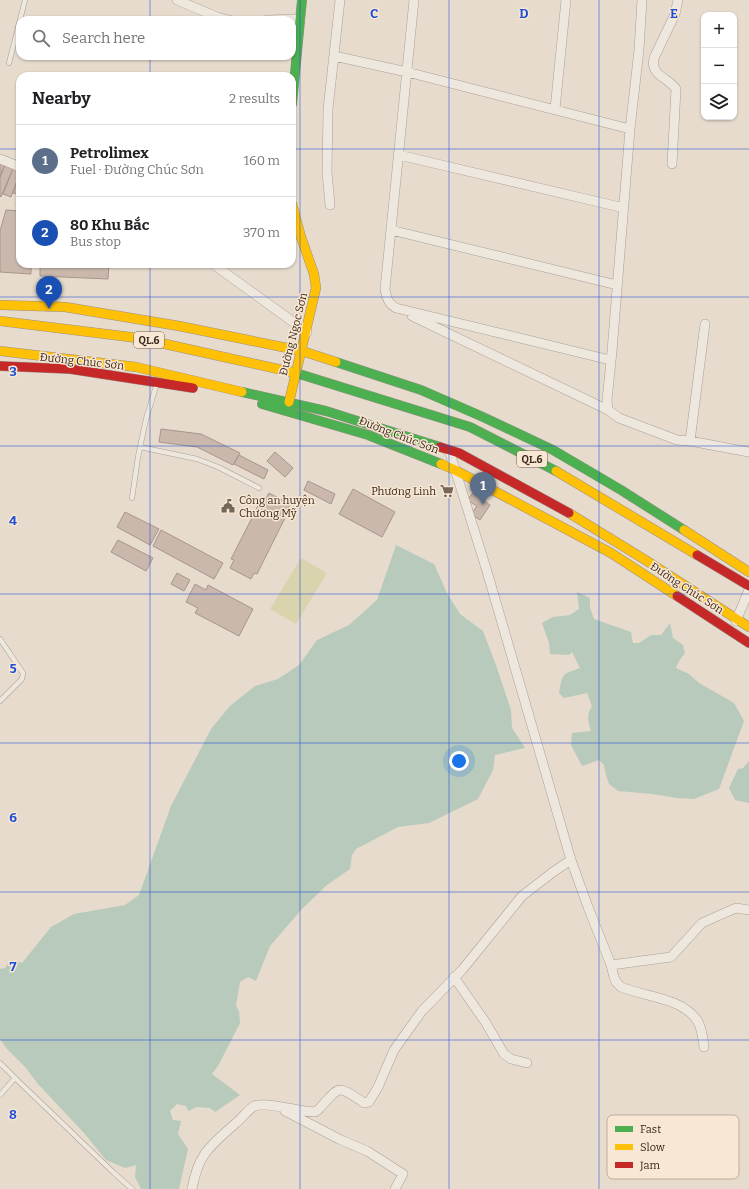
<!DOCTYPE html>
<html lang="en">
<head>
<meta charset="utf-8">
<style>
	body { margin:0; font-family:Bitter,serif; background:#f6f6f6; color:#202124 }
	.controls { position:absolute; right:12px; top:12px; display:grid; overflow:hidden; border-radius:8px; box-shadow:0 1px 3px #0004 }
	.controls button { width:36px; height:36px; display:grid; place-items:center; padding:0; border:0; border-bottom:1px solid #e0e0e0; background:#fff; color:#202124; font:20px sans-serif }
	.you { position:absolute; left:459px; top:761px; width:14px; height:14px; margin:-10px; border:3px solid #fff; border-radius:50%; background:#1a73e8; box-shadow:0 0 0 6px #1a73e833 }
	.badge { display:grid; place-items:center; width:26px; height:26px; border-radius:50%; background:#b45309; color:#fff; font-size:13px; font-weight:700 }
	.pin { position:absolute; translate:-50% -33px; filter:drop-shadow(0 1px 2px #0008) }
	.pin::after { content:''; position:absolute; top:21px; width:14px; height:12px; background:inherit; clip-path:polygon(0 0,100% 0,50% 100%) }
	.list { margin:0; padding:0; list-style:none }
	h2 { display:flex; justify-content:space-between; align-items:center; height:52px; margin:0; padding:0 16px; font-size:17px }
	h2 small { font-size:13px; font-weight:400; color:#757577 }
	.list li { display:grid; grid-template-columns:26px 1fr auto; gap:12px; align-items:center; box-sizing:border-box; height:72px; padding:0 16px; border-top:1px solid #e0e0e0 }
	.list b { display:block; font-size:15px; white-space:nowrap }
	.list p { margin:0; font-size:13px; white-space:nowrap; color:#757577 }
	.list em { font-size:13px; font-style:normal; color:#757577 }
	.icon { flex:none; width:22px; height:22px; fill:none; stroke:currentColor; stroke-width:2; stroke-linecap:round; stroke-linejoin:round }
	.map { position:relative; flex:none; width:749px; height:1189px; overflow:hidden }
	.search { position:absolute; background:#fff; box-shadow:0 1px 3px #0004; left:16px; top:16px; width:280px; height:44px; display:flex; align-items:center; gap:10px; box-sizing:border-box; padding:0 14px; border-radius:12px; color:#757577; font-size:15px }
	.panel { position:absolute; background:#fff; box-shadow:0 1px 3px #0004; left:16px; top:72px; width:280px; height:196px; border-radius:12px }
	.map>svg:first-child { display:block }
	.green { fill:#dad4ae }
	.water { fill:#b8cabc }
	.building { fill:#cab8ad; stroke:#a7968b }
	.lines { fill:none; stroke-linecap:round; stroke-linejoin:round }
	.lane-casing { stroke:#aba095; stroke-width:5.5 }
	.street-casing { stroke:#aba095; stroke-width:10 }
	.fast-casing { stroke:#9b9086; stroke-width:10 }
	.slow-casing { stroke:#9b9086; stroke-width:10 }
	.jam-casing { stroke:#9b9086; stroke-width:10 }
	.lane { stroke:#eee7de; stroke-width:4.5 }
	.street { stroke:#eee7de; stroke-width:9 }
	.fast { stroke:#4caf50; stroke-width:9 }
	.slow { stroke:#ffc107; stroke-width:9 }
	.jam { stroke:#c62828; stroke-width:9 }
	.grid { fill:none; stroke:#1d4ed8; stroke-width:1; stroke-opacity:0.55 }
	.labels { text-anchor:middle; stroke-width:3; stroke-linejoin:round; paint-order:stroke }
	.shield { fill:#f8e7d2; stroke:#736153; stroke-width:1 }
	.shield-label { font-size:10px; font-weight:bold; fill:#3a271d }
	.street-label { font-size:11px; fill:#3a271d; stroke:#f8e7d2 }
	.poi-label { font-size:11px; fill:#3a271d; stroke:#f8e7d2; text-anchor:end }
	.key { fill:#f8e7d2; stroke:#bfad9c; stroke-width:1 }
	.key-label { font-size:11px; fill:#3a271d }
	.grid-label { font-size:13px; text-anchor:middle; font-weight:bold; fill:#1d4ed8; stroke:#f8e7d2; stroke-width:3; stroke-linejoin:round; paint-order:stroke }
</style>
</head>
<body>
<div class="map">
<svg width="749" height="1189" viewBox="0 0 749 1189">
	<rect width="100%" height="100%" fill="#e6dbcc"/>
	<path class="green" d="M301,558L327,573L296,624L270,609Z"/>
	<path class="water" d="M396,545L434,564L447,593L460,614L483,631L496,665L511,710L512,728L525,748L495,755L493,770L478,799L429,823L398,827L356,849L352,855L350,869L327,885L301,910L270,946L256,981L248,977L240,982L236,1006L239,1011L240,1023L218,1066L212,1074L240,1095L215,1112L210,1108L197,1107L188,1111L186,1106L177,1104L170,1111L173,1120L181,1121L178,1134L188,1149L179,1189H141L135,1177L136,1165L125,1168L106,1160L84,1133L38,1084L26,1068L7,1049L0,1039V969L5,968L11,960L22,963L51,927L74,914L125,905L139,895L171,806L211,729L230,706L255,686L278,679L299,665L317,640L349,625L377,600Z
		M577,592L590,598V608L594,619L631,632L633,643H639L651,635H661L670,623L673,638L683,645L685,653L679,661L676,668L689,674L699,683L734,703L744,721L719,789L694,799L677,798L652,794L618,791L609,784L606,775L604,765L599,760L582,766L571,745L572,733L591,731C588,720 586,716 592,706L587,693L564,698L559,693C563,673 561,675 580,668L572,652L569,655L550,654L549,643L542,623L553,617L570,615L579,609Z
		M749,761V803L735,800L729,788L738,769L743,768Z"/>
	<path class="building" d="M0,160L6,162L0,177Z
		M6,162L14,166L1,197L0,196V177Z
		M14,166L20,168V173L11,197L3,194Z
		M20,173V195L13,193Z
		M20,195V206L16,205Z
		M6,210L20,211V264H31V274L0,272V231Z
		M40,264H109L108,279L40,276Z
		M161,429L201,434L240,453L233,465L197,447L159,442Z
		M275,452L293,468L285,477L267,461Z
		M239,455L268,470L264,479L234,464Z
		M308,481L335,494L331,504L304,490Z
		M353,489L395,512L382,537L339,514Z
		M269,493L290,504L287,511L288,512L257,574L254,573L251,579L230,568L234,560L231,559L262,498L265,500Z
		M473,493L490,505L480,520L471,514L477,506L467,500Z
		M125,512L159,529L150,545L117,527Z
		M161,530L223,563L214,579L153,546Z
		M118,540L153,558L146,571L111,552Z
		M177,573L190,580L184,591L171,584Z
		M195,584L206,590L208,585L253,609L239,636L195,613L198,608L186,602Z"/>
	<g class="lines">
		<g class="lane-casing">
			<path id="lane" d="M20,20L25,0
				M9,63L20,20
				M140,447L197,459L218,467L259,488
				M132,498L138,457L146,419L157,383
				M0,639L23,673L22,679L0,701
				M0,1063L15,1078
				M0,1095L15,1078L114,1173L132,1189"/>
		</g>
		<g class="street-casing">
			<path id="street" d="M177,0L217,17L229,20
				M414,0L385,289C386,297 388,304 396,308L610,360
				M267,20L300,19
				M334,56L407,72L630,129
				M555,109L566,0
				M399,155L624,208
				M0,159L20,167
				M672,164L676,89C668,77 650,76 654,58L675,14L678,0
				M330,205L327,172L328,109L340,0
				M391,230L617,285
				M213,264L307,332
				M412,316L608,410L619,418L677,440L690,441L749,452
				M608,410L607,400L612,351L630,129L639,50L642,0
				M690,441L705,324
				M449,450L486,568L571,860L588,907L611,965L614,977L616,982L621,987C645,997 680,997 697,1020C702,1028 703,1038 704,1047
				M736,621L749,590
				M611,965L671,957L702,923L736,908L749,910
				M454,977L486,1023L504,1054L511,1059L527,1063
				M285,1111L341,1140L367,1151L403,1174L395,1189
				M192,1189C198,1154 210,1146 236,1123C242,1118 247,1111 254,1106C268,1101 298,1112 315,1112L318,1110C340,1087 335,1083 364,1103L369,1102L378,1087L394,1050L422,1011L462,970L522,896L553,872L571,860"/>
		</g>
		<g class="fast-casing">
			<path id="fast" d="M292,104L302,0
				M336,362L421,390L483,417L553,450L621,490L684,530
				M296,373L470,427L556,471
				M242,392L326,411L440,447
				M262,404L368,435L441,464"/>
		</g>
		<g class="slow-casing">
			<path id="slow" d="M0,305L65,307L179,326L302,351L336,362
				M0,321L138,338L296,373
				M0,351L136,367L242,392
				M289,402L316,288L314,274L301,237L292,204
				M441,464L455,470L611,553L677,596
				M556,471L697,555
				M569,513L647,561L749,627
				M684,530L749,572"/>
		</g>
		<g class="jam-casing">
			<path id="jam" d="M0,366L70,369L193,388
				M440,447L459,453L569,513
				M697,555L749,586
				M677,596L749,643"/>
		</g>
		<use href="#lane" class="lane"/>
		<use href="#street" class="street"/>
		<use href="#fast" class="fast"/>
		<use href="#slow" class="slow"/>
		<use href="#jam" class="jam"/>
	</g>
	<path class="grid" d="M150,0V20M300,0V1189M449,0V1189M599,0V1189M150,56V76M0,149H20M292,149H749M150,264V1189M0,297H749M0,446H749M0,594H749M0,743H749M0,892H749M0,1040H749"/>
	<defs>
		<g id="supermarket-bare" transform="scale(1.08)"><path d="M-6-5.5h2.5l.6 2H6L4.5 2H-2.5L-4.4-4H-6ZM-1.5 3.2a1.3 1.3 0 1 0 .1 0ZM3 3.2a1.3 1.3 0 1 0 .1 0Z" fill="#76665a" stroke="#f8e7d2" stroke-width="2.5" paint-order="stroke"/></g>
		<g id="civic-bare" transform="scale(1.08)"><path d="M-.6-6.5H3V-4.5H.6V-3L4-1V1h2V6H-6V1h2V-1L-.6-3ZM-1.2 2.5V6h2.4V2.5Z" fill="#76665a" stroke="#f8e7d2" stroke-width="2.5" paint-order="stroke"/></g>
	</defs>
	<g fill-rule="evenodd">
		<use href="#supermarket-bare" x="447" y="491"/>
		<use href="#civic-bare" x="228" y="506"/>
	</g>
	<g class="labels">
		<g class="shield">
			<rect x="134" y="332" width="30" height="16" rx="3"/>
			<rect x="517" y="451" width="30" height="16" rx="3"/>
		</g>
		<g class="shield-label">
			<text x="149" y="344">QL.6</text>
			<text x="532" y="463">QL.6</text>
		</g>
		<g class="street-label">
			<text transform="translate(293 334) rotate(-76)" y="4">Đường Ngọc Sơn</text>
			<text transform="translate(82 361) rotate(6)" y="4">Đường Chúc Sơn</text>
			<text transform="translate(399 435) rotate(21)" y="4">Đường Chúc Sơn</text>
			<text transform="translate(687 588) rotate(33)" y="4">Đường Chúc Sơn</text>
		</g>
		<g class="poi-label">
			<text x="436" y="495">Phương Linh</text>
			<text x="239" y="504" text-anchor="start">Công an huyện<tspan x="239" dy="13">Chương Mỹ</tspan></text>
		</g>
	</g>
	<rect x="607" y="1115" width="132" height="64" rx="6" class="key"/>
	<rect x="615" y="1126" width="18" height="6" fill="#4caf50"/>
	<rect x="615" y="1144" width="18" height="6" fill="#ffc107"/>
	<rect x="615" y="1162" width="18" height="6" fill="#c62828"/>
	<g class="key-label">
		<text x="640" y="1133">Fast</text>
		<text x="640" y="1151">Slow</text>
		<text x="640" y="1169">Jam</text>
	</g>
	<g class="grid-label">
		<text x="374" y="18">C</text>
		<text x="524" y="18">D</text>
		<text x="674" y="18">E</text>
		<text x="13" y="376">3</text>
		<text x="13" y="525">4</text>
		<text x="13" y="673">5</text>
		<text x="13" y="822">6</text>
		<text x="13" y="971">7</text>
		<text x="13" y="1119">8</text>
	</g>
</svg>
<div class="controls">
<button>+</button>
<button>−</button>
<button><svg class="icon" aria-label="layers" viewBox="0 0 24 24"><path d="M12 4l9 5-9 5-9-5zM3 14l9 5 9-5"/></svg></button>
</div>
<div class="you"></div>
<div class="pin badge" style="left:483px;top:505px;background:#5c6f8a">1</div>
<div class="pin badge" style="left:49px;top:309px;background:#1a4fb4">2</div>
<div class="search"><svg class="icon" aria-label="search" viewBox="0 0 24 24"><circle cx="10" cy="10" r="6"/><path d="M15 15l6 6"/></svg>Search here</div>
<section class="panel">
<h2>Nearby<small>2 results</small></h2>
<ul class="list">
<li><span class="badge" style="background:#5c6f8a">1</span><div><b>Petrolimex</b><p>Fuel · Đường Chúc Sơn</p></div><em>160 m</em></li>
<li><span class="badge" style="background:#1a4fb4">2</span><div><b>80 Khu Bắc</b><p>Bus stop</p></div><em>370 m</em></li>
</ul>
</section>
</div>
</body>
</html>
